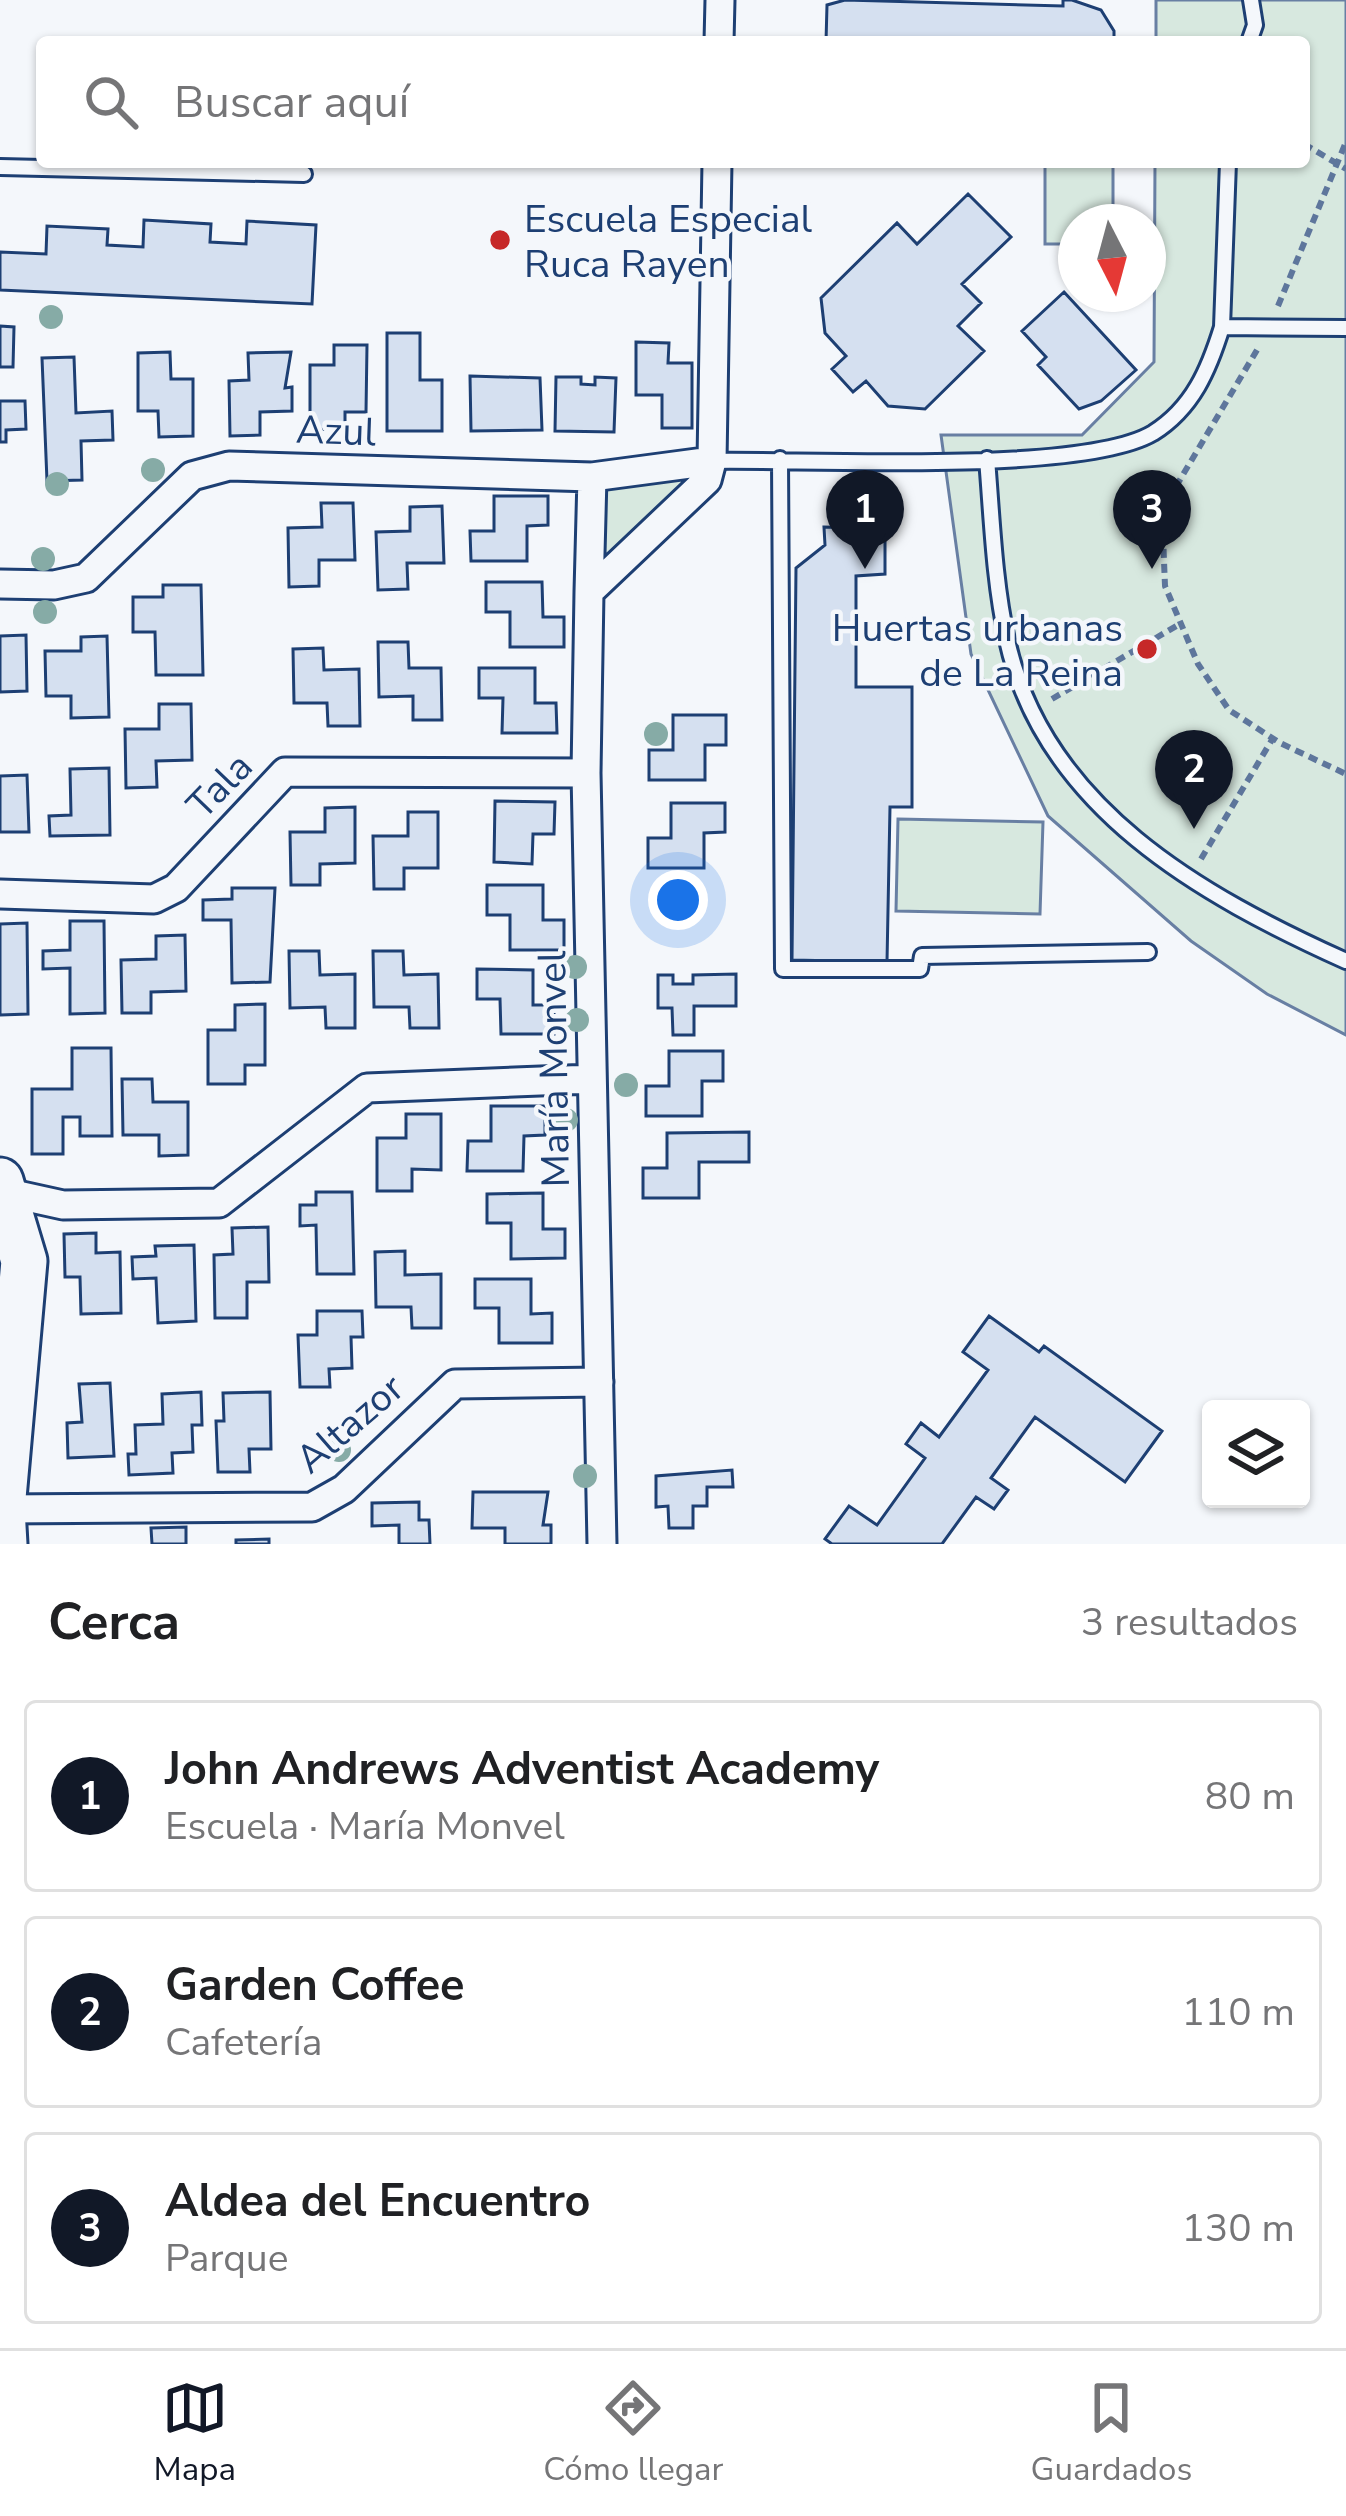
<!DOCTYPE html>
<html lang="es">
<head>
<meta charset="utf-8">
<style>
	body { margin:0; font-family:"Nunito Sans",sans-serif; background:#f2f2f2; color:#202124 }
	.controls { position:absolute; right:36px; bottom:36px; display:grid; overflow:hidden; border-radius:12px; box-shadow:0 3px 9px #0004 }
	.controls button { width:108px; height:108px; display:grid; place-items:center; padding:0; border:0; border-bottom:3px solid #e0e0e0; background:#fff; color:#202124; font:60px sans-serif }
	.compass { position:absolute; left:1058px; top:204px; width:108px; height:108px; border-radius:50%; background:#fff; box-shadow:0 3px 9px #0004; rotate:174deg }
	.you { position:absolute; left:678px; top:900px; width:42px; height:42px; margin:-30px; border:9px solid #fff; border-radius:50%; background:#1a73e8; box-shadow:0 0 0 18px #1a73e833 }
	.badge { display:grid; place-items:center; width:78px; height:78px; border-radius:50%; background:#111827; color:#fff; font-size:39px; font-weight:700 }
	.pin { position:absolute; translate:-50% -99px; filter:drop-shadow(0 3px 6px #0008) }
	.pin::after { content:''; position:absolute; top:63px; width:42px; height:36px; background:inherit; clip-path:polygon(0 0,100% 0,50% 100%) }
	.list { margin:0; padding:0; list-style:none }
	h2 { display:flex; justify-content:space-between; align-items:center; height:156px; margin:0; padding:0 48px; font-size:51px }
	h2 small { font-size:39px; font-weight:400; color:#757577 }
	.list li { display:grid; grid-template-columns:78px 1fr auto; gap:36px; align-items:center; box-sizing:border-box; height:192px; margin:0 24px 24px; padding:0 24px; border:3px solid #e0e0e0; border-radius:12px }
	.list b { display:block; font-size:45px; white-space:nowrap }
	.list p { margin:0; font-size:39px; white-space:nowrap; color:#757577 }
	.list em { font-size:39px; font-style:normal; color:#757577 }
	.icon { flex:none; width:66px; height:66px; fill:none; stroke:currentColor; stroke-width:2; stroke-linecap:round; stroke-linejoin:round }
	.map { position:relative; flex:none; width:1346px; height:1544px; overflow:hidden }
	.search { position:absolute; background:#fff; box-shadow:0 3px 9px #0004; left:36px; right:36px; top:36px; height:132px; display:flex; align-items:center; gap:30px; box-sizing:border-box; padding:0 42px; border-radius:12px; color:#757577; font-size:45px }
	.sheet { height:804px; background:#fff }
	nav { display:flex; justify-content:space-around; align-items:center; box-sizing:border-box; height:168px; border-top:3px solid #e0e0e0; background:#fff; font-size:33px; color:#757577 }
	nav a { display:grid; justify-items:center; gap:6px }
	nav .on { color:#111827 }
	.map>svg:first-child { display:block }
	.green { fill:#d7e8df; stroke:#687fa3; stroke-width:3 }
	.building { fill:#d5e0f0; stroke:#1d3f73; stroke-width:3 }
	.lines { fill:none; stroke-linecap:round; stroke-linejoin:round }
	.service-casing { stroke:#1d3f73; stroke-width:20 }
	.minor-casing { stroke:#1d3f73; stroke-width:33 }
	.primary-casing { stroke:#1d3f73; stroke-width:51 }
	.path { stroke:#5e769c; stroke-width:6; stroke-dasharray:9 6; stroke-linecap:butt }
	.service { stroke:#f4f7fb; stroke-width:14 }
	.minor { stroke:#f4f7fb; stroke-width:27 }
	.primary { stroke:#f4f7fb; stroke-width:45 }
	.tree { fill:#86aba6 }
	.poi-dot { fill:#c62828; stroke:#f4f7fb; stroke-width:4.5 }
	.labels { text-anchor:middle; stroke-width:9; stroke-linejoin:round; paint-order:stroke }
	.poi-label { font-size:39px; fill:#1d3f73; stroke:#f4f7fb; text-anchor:start }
	.street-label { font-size:39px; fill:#1d3f73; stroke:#f4f7fb }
</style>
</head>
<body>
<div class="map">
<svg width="1346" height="1544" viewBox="0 0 1346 1544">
	<rect width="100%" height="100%" fill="#f4f7fb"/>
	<path class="green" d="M1156,0H1346V1035L1267,994L1191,941L1048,816L971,654L941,435H1082L1154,362L1155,162H1304V42H1156Z
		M1045,162H1113V222H1076V244H1045Z
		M702,468L599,573L600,486Z
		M898,819L1043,822L1040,914L896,911Z"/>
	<path class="building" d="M845,0L1063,6V0H1072L1101,10L1114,31V42H826L827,5Z
		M968,194L1011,237L962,284L981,303L958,326L984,351L925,409L888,406L866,381L853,392L832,369L846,356L825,333L821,298L897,223L917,244Z
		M144,220L211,224L210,242L246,244L247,221L316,225L312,304L0,290V252L46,254L47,226L108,229L107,245L143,247Z
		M1064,292L1136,370L1101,401L1079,409L1038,365L1046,357L1022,331Z
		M0,326L14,327L13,367H0Z
		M387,333H420V380H442V431H387Z
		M636,342L669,343L668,363H692V428H662V395H636Z
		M334,345H367L366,412H345V430L310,429V365H334Z
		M170,352L171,379H193V436L159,437L158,411H138V353Z
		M291,352L285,388L292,387V411L260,412V435L230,436L229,381L249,380L248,353Z
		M74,357L76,413L112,411L113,440L81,441L82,480L47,481L42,358Z
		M470,376L540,378L542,430L471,431Z
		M556,377H581V384L595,385V377L616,378L614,432L555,431Z
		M0,401H25L26,429L6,430V442H0Z
		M494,496H548V525L527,526V561H471L470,531H494Z
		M321,503H353L355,560H319V586L289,587L288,528L322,527Z
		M442,506L444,563H407L408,589L378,590L376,532L410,531V507Z
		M824,527L885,529V574L856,576V687H912V807H890L887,962L792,960L796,568L825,545Z
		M486,582H542L543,617H564V647H510V612H486Z
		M163,585H201L203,675H156L155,632H133V597H163Z
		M26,635L27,691L0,692V636Z
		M107,636L109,717L71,718V696H46L45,651H81V637Z
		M378,642H408L409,668H441L442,720H413V696L379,697Z
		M323,648L324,670L359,669L360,726H328L327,703H294L293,649Z
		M479,668H535V703H556L557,733H502L503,698H479Z
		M159,704H191L192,760L156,761L157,787L126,788L125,729H159Z
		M673,715H726V745H705V780H649V750H673Z
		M109,768L110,835L50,836L49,816L71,815L70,769Z
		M27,775L29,832H0V776Z
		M495,801L555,802L554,834H533L532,864L494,862Z
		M671,803H725V832L704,833V868H648V838H671Z
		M355,807V863L320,864V885H291L290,832H325V808Z
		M408,812H438V868H404V889H374L373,836H408Z
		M487,885H543V920H564V950H510V915H487Z
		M232,888H275L270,982L232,983L231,920H203V900L232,899Z
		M70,921H104L105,1013L70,1014V968L43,969V951L70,950Z
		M27,923L28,1014L0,1015V924Z
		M185,935L186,991L151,992V1013H122L121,960L156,959V936Z
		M289,951H319L320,975L355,974V1028H326L325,1007L290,1008Z
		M373,951H403L404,975L438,974L439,1028H410L409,1007H374Z
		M477,969L533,970V1005H554V1034H501L500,999H477Z
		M736,974V1006H694V1035H673L672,1008H658V975H673V984H693V975Z
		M265,1004V1065H245V1084H208V1030H235V1005Z
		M72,1048H111L112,1136H80V1117H63V1154H32V1089H72Z
		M669,1051H723V1081H702V1116H646V1086H669Z
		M122,1079H152L153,1102H188V1155L159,1156V1135H123Z
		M491,1106H545V1135L524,1136L523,1171H467L468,1141H491Z
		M406,1114H441V1170L412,1169V1191H377V1138H406Z
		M749,1132V1162H699V1198H643V1168H667V1133Z
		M316,1192H352L354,1274H317L316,1225L300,1226V1205H316Z
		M543,1193V1229H565V1258L511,1259V1223H487V1194Z
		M268,1227L269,1282H247V1318H215L214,1255L233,1254L232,1228Z
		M96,1233V1253L120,1252L121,1313L81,1314L80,1277H65L64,1234Z
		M194,1245L196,1321L158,1323L156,1278L133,1279L132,1257L156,1256L155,1246Z
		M405,1251V1275L441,1274V1328H412L411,1307H376L375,1252Z
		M475,1279H531V1314L552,1313V1343H499V1308H475Z
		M317,1311H362L363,1337H351L352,1368L329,1369L330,1387H300L298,1335H317Z
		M989,1316L1039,1352L1044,1346L1162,1431L1125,1482L1035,1417L991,1478L1008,1490L994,1509L976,1497L942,1544H832L825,1539L849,1506L877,1525L925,1458L906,1444L921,1423L939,1437L988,1370L963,1352Z
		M110,1383L114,1456L68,1458L67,1423L82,1422L79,1384Z
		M201,1392L202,1425H192L193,1452L172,1453L173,1473L129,1475L128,1454H136L135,1425L163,1424L162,1394Z
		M270,1392L271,1449H249L250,1472H218L216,1421H224L223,1393Z
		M732,1470L733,1487H707V1506H693V1528H669L668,1506L656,1507V1476Z
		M473,1492H548L543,1525H551V1544H505V1528H472Z
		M419,1502V1520H429L430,1544H399V1525L372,1526V1503Z
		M186,1527V1544H152L151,1528Z
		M269,1539V1544H236V1540Z"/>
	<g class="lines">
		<g class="service-casing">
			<path id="service" d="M1249,42L1255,25L1251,0
				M1228,162L1222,327L1346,328
				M0,167L304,174
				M780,459L783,969H920L922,956L1148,952
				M987,459C992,519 994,581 1007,640C1044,808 1202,896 1346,961
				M712,461C807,459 1082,475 1153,433C1193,408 1209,369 1222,327"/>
		</g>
		<g class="minor-casing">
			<path id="minor" d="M719,42L720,0
				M0,584L54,585L86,578L192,476L229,466L592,477L712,461
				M589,592L592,477
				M0,894L154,899L176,888L285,772L586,773
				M4,1192L63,1205L219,1203L367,1088L592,1079
				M2,1509L312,1507L344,1489L455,1384L599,1382
				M602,1544L586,773L589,592L707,480L712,461L717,162"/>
		</g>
		<g class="primary-casing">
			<path id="primary" d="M0,1181L24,1261L2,1509L4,1544"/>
		</g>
		<path class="path" d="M1304,144L1346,169
			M1278,306L1346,142
			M1257,350L1162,510L1165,586L1198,664L1229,710L1280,743L1346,774
			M1052,699L1178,625
			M1201,859L1273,738"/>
		<use href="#service" class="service"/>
		<use href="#minor" class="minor"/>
		<use href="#primary" class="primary"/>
	</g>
	<g class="tree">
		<circle cx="51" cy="317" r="12"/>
		<circle cx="153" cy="470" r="12"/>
		<circle cx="57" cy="484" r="12"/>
		<circle cx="43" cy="559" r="12"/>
		<circle cx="45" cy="612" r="12"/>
		<circle cx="656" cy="734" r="12"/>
		<circle cx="575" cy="967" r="12"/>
		<circle cx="577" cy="1020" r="12"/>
		<circle cx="626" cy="1085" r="12"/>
		<circle cx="566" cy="1120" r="12"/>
		<circle cx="339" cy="1450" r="12"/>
		<circle cx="585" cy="1476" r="12"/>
	</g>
	<g class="poi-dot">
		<circle cx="500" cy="240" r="12"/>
		<circle cx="1147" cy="649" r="12"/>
	</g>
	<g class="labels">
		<g class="poi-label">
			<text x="524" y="232">Escuela Especial<tspan x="524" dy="45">Ruca Rayen</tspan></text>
			<text x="1123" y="641" text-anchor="end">Huertas urbanas<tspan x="1123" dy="45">de La Reina</tspan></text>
		</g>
		<g class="street-label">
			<text transform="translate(336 430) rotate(2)" y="14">Azul</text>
			<text transform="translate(219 785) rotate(-46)" y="14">Tala</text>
			<text transform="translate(553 1069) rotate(-91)" y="14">María Monvel</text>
			<text transform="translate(349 1423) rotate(-41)" y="14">Altazor</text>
		</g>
	</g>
</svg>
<div class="controls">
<button><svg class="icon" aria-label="layers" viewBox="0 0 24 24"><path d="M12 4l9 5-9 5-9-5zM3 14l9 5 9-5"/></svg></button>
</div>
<svg class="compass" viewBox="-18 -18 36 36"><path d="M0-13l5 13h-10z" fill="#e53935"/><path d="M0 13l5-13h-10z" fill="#757577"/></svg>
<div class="you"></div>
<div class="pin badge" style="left:865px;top:569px">1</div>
<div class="pin badge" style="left:1194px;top:829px">2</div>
<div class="pin badge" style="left:1152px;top:569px">3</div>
<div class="search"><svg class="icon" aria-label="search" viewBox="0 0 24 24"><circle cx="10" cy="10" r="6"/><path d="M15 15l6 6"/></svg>Buscar aquí</div>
</div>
<section class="sheet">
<h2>Cerca<small>3 resultados</small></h2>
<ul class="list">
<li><span class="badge">1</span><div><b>John Andrews Adventist Academy</b><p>Escuela · María Monvel</p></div><em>80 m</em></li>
<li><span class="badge">2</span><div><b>Garden Coffee</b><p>Cafetería</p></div><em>110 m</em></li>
<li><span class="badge">3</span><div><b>Aldea del Encuentro</b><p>Parque</p></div><em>130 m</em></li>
</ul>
</section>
<nav>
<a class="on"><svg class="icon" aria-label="map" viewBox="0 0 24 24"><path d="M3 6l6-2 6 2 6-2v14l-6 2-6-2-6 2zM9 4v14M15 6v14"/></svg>Mapa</a>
<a><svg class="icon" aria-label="directions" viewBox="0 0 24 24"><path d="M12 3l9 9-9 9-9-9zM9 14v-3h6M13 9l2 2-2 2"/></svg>Cómo llegar</a>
<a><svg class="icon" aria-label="saved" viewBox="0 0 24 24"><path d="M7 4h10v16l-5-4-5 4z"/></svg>Guardados</a>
</nav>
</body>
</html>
